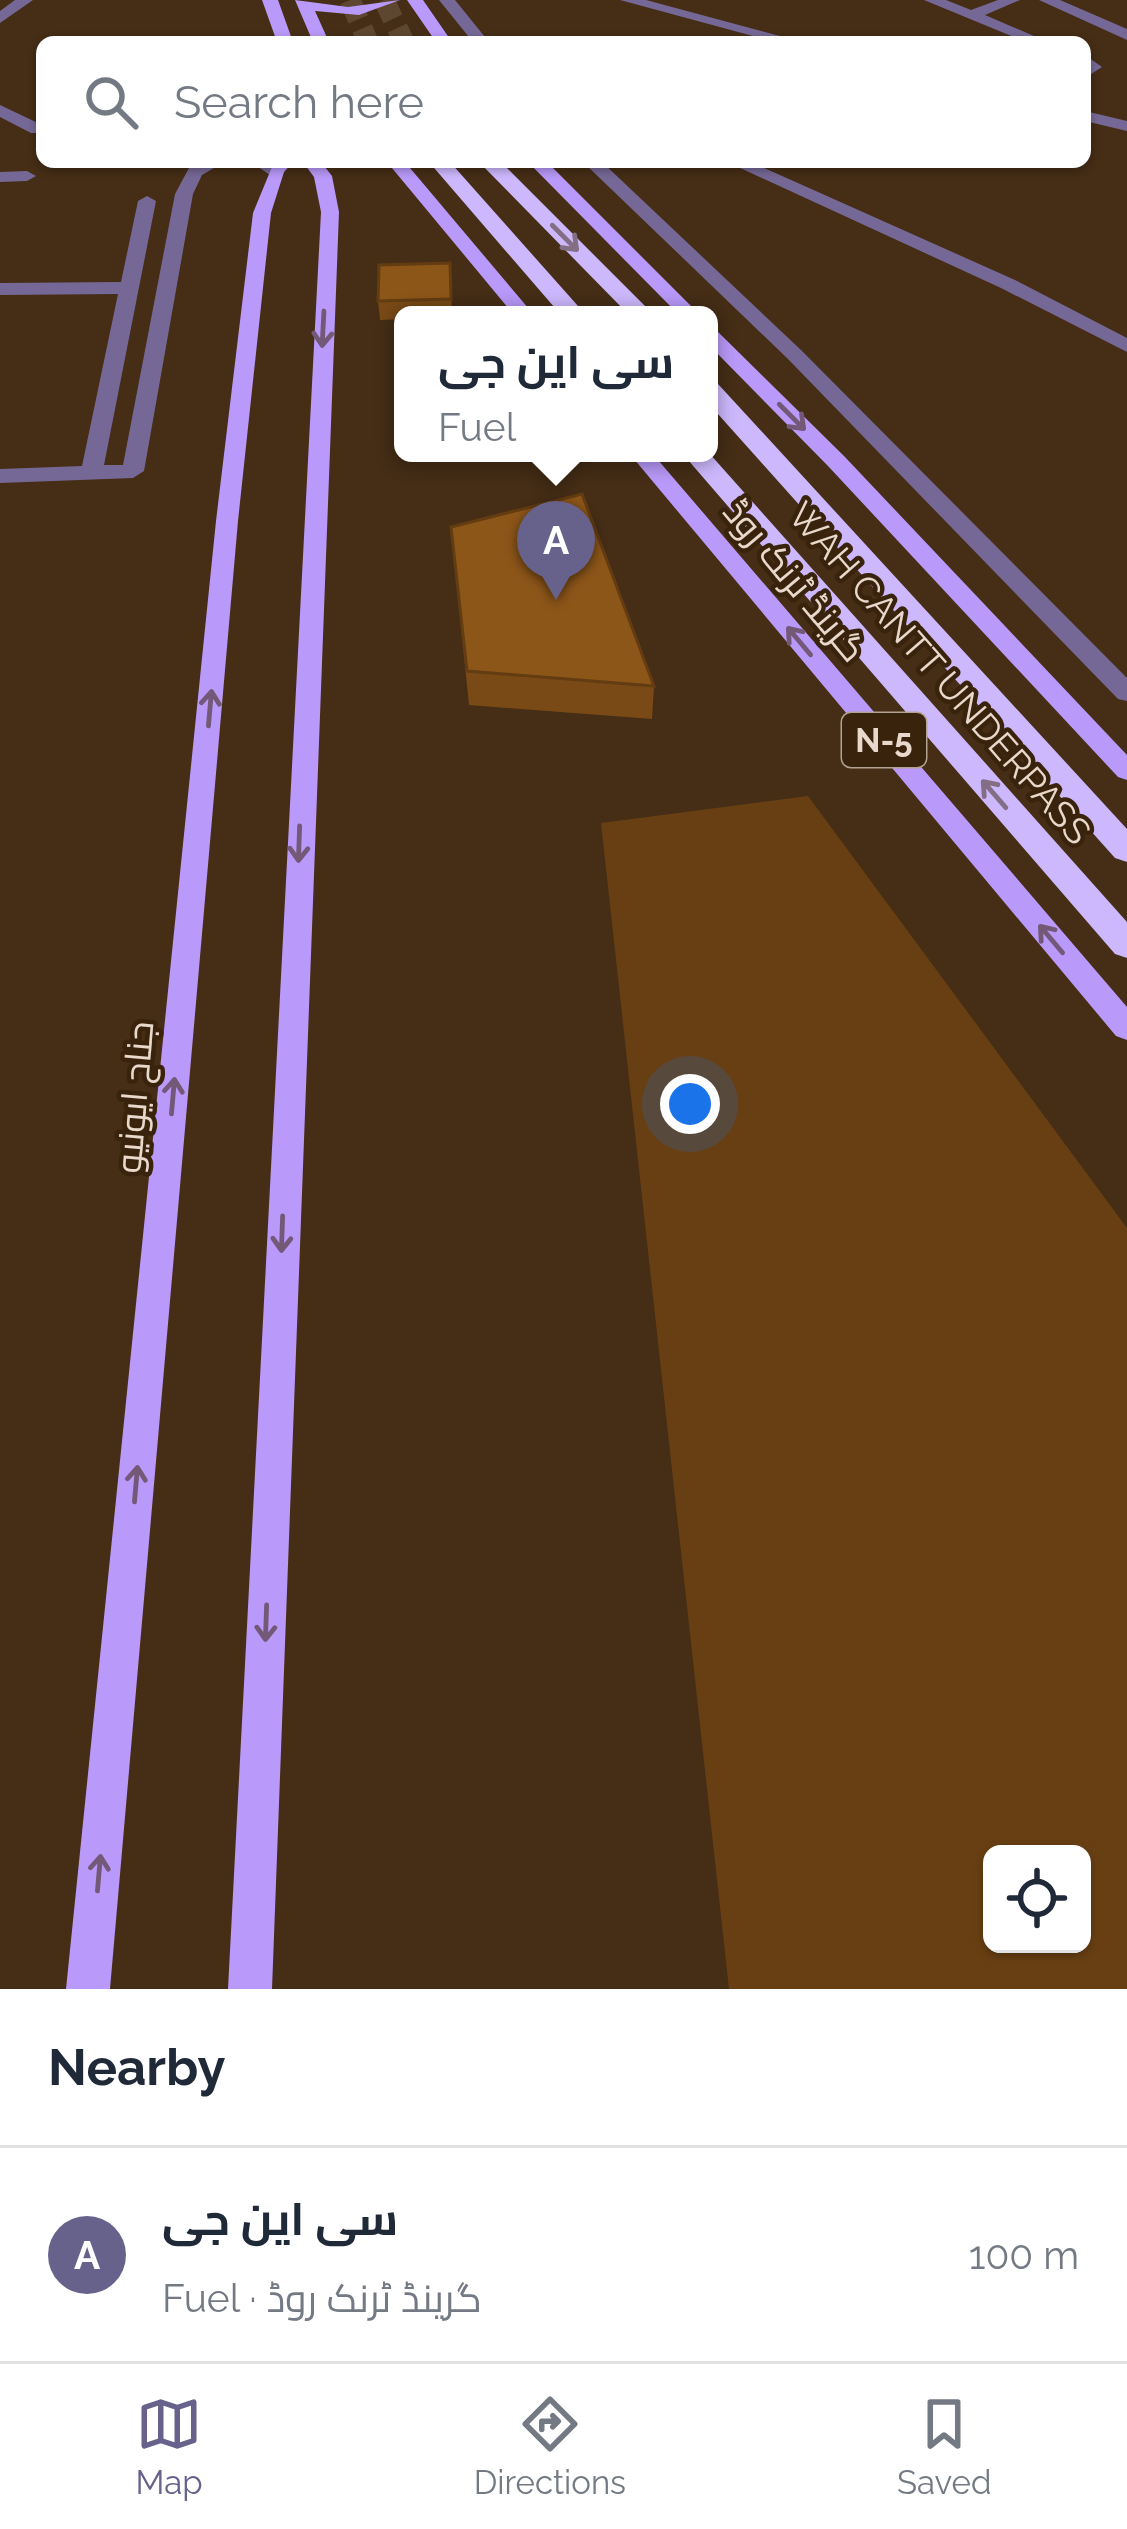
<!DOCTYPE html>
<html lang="en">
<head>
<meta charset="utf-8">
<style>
	body { margin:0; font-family:Raleway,Cairo,sans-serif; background:#f6f6f7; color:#1f2937 }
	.controls { position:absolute; right:36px; bottom:36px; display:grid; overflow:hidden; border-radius:18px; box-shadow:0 3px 9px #0004 }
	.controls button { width:108px; height:108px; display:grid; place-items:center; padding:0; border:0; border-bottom:3px solid #e0e1e3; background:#fff; color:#1f2937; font:60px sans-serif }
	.you { position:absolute; left:690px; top:1104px; width:42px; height:42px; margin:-30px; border:9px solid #fff; border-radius:50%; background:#1a73e8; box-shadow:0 0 0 18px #1a73e833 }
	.badge { display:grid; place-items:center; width:78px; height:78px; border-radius:50%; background:#67628c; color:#fff; font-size:39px; font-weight:700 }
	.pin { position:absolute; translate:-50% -99px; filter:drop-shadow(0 3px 6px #0008) }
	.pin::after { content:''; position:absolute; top:63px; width:42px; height:36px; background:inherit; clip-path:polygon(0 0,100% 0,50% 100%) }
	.popup { position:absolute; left:394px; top:306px; width:324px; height:156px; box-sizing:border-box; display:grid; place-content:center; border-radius:18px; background:#fff; filter:drop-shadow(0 3px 9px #0005); font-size:39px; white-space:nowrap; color:#747a83 }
	.popup b { font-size:45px; color:#1f2937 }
	.popup::after { content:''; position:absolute; left:50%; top:100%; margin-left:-24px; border:24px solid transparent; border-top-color:#fff }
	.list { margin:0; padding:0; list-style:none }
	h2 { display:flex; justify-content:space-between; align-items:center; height:156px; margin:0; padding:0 48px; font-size:51px }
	h2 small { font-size:39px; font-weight:400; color:#747a83 }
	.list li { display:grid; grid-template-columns:78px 1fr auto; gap:36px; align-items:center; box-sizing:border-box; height:216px; padding:0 48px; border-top:3px solid #e0e1e3 }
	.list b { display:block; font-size:45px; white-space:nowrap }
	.list p { margin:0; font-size:39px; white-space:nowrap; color:#747a83 }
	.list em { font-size:39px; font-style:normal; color:#747a83 }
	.icon { flex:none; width:66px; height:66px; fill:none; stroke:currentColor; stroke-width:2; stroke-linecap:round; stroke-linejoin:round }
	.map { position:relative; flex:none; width:1127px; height:1989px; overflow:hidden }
	.search { position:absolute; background:#fff; box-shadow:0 3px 9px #0004; left:36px; right:36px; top:36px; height:132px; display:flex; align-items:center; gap:30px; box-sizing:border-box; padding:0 42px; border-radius:18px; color:#747a83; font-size:45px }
	.sheet { height:372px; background:#fff }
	nav { display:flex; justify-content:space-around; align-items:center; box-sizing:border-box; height:168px; border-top:3px solid #e0e1e3; background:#fff; font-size:33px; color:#747a83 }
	nav a { display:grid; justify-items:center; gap:6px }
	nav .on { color:#67628c }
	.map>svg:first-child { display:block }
	.green { fill:#683f13; fill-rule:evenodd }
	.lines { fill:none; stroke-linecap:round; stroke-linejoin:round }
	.highway-tunnel { stroke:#5e4731; stroke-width:21; stroke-dasharray:21 10; stroke-linecap:butt }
	.minor { fill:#766896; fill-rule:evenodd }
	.major { fill:#b999f9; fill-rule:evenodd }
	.highway { fill:#cdb8fd; fill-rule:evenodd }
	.wall { fill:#794a16 }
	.building { fill:#8d5619; stroke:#633c12; stroke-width:3 }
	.oneway { stroke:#846e84 }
	.oneway2 { stroke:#735877 }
	.labels { text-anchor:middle; stroke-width:9; stroke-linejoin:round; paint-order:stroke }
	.shield { fill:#3a230c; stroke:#b4a292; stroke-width:3 }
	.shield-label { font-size:33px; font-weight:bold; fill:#e9d9cc }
	.street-label { font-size:36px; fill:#e9d9cc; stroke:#3a230c }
</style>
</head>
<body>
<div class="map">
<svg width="1127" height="1989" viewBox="0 0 1127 1989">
	<rect width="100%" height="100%" fill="#452d16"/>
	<path class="green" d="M808,796L1127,1228V1989H729L601,823ZM992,1854H1082V1944H992Z"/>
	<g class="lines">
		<path class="highway-tunnel" d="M350,0L368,42
			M384,0L404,42"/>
		<path class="minor" d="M15,0H33L0,23V11Z
			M439,0H455L489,42H473Z
			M620,0H646L802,42H775Z
			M924,0H946L971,10L998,0H1020L985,15L1048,42H1026Z
			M1039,0H1060L1127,29V40Z
			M1085,55L1102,67L1085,78Z
			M0,105L42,125V133H31L0,117Z
			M1085,111L1127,121V131L1085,121Z
			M201,162H224L202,175L193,194L144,471L133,478L0,483V469L82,466L118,294L0,295V283L121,282L138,201L147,196L156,201L104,465H123L175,194L189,168Z
			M251,162H273L285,171L270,175Z
			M583,162H602L801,350L1127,678V701L1118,699L787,358Z
			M727,162H751L1015,280L1127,338V352L1001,288Z
			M0,172L27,171L36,176L27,181L0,182Z"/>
		<path class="major" d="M262,0H278L293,42H277Z
			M295,0L348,7L400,0L359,15L315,11L329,42H313Z
			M407,0H423L452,42H436Z
			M274,162H293L284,172L271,213L238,521L110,1989H66L216,521L253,213Z
			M303,162H321L332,176L339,212L272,1989H228L321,212L314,177Z
			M387,162H405L534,315H514Z
			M528,162H547L700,315H679Z
			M709,328L716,330L844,456L1127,755V780L1118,777L828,466L709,345Z
			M629,453H652L1127,1007V1040L1116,1036Z"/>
		<path class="highway" d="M429,162H450L586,315H561Z
			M479,162H501L654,315H629Z
			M709,381L718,384L1127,829V862L1115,858L709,404Z
			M682,453H709L1127,922V958L1115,954Z"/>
	</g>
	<path class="wall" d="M450,263L452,315H403V319L380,320L378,301Z
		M451,527L654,686L652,719L469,705Z"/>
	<path class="building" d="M450,263L451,299L378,301L379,265Z
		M582,494L654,686L467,671L451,527Z"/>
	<defs><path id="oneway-shaft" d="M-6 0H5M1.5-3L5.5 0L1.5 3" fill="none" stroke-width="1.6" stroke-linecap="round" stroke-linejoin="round" transform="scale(3)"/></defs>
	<g class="oneway">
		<use href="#oneway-shaft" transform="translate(565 238) rotate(45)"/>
		<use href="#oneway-shaft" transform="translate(994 794) rotate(-131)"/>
	</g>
	<g class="oneway2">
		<use href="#oneway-shaft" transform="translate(323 329) rotate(93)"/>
		<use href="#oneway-shaft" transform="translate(792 417) rotate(45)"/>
		<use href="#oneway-shaft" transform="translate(799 641) rotate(-130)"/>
		<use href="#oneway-shaft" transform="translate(210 708) rotate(-85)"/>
		<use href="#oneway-shaft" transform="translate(299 844) rotate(92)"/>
		<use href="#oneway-shaft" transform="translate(1051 939) rotate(-130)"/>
		<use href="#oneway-shaft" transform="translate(173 1096) rotate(-85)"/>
		<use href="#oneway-shaft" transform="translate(282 1234) rotate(92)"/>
		<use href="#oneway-shaft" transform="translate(136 1484) rotate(-85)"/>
		<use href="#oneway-shaft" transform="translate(266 1623) rotate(92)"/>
		<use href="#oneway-shaft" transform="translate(99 1873) rotate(-85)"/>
	</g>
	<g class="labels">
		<rect class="shield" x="842" y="713" width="84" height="54" rx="9"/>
		<g class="shield-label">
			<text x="884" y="752">N-5</text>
		</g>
		<g class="street-label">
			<text transform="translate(795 580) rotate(50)" y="13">گرینڈ ٹرنک روڈ</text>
			<text transform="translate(940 673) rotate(49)" y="13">WAH CANTT UNDERPASS</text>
			<text transform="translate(134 1097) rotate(-85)" y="13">جناح ایونیو</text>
		</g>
	</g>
</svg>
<div class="controls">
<button><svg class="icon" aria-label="locate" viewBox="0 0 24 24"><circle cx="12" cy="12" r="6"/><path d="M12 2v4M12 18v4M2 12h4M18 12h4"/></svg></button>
</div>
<div class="you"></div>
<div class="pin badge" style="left:556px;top:600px">A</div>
<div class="popup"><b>سی این جی</b>Fuel</div>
<div class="search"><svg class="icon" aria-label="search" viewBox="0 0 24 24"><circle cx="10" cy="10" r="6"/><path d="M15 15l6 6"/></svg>Search here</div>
</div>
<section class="sheet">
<h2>Nearby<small></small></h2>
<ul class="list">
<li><span class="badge">A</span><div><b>سی این جی</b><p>Fuel · گرینڈ ٹرنک روڈ</p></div><em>100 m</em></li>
</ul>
</section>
<nav>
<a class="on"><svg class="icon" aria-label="map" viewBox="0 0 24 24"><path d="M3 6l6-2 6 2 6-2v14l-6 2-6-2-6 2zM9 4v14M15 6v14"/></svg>Map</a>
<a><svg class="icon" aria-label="directions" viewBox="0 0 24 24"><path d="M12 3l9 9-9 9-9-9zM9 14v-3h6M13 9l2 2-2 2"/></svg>Directions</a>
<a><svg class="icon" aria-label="saved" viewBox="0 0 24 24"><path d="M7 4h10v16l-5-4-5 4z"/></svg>Saved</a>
</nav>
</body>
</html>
